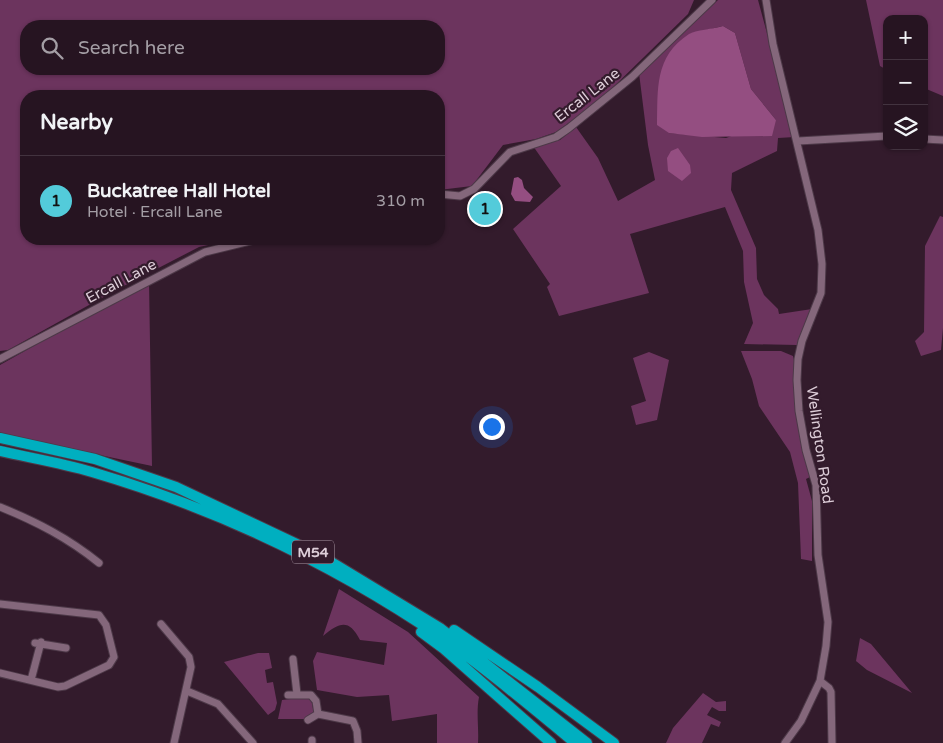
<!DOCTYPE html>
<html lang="en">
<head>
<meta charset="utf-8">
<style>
	body { margin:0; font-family:"Varela Round",sans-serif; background:#32212e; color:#f1f3f6 }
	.controls { position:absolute; right:15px; top:15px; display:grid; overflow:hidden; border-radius:10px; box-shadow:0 1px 4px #0004 }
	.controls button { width:45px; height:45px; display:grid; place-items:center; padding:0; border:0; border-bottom:1px solid #42333f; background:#261421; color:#f1f3f6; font:25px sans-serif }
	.you { position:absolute; left:491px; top:426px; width:18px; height:18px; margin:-12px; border:4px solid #fff; border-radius:50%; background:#1a73e8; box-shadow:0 0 0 8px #1a73e833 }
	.badge { display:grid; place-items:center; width:32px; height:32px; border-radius:50%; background:#53cbda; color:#111; font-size:16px; font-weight:700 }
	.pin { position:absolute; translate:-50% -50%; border:2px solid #fff; box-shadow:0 1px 5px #0006 }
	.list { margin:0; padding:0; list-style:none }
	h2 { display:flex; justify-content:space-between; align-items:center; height:65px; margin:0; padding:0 20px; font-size:21px }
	h2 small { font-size:16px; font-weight:400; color:#a49ea5 }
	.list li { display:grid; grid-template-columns:32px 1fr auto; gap:15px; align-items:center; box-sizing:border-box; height:90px; padding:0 20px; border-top:1px solid #42333f }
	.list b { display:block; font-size:19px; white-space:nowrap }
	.list p { margin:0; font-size:16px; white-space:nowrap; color:#a49ea5 }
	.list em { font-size:16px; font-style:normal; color:#a49ea5 }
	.icon { flex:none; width:28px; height:28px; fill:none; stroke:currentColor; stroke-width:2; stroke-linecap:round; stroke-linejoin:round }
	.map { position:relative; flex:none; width:943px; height:743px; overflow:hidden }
	.search { position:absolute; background:#261421; box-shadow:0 1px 4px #0004; left:20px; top:20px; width:425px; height:55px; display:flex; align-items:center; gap:12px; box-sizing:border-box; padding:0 18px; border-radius:20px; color:#a49ea5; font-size:19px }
	.panel { position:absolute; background:#261421; box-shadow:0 1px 4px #0004; left:20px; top:90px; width:425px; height:155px; border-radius:20px }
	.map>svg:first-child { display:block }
	.green { fill:#6c345e; fill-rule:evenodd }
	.water { fill:#944e81 }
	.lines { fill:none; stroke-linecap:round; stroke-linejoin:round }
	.minor-casing { stroke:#4d3948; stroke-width:9 }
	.highway-casing { stroke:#4d3948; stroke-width:12 }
	.minor { stroke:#84677b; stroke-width:7 }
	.highway { stroke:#00afc0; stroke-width:10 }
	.labels { text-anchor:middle; stroke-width:4.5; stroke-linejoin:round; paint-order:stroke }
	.shield { fill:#331b2c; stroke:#aa98a4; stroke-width:1 }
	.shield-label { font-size:14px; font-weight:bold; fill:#ddcdd8 }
	.street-label { font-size:15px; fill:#ddcdd8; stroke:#331b2c }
</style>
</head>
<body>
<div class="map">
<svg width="943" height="743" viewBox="0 0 943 743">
	<rect width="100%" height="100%" fill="#331b2c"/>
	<path class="green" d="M0,0H694L688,14L599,101L556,132L536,139L503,145L472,186L439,190V96H26V239H236L199,247L116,290L8,350L0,351ZM26,26H439V69H26Z
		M718,0H758L795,137L778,138L777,151L732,173L731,190L756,248L757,279L764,295L778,309L779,314L812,309L797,345L744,344L753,323L744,282L743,251L725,207L630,234L649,293L559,316L547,287L550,284L513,229L561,186L533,146L560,140L576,127L598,158L618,201L655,180L648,145L639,73ZM723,26L735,33L751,89L776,120L726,138L669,133L690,34Z
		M866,0H943V96L924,88V19H887V70L880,66Z
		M940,216L943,217V328L941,350L921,356L915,341L924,332L925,246Z
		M149,281L152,466L0,434V365Z
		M741,351H781L793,356L794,360L798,417L810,477L806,479L812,501V561L801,559L798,483L790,452L759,406L752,379Z
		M649,352L669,360L657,420L636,425L631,406L646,401L633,358Z
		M339,589L408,632L479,697C476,713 479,727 478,743H437V714L392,721L389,695L357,697L317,690L313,661L317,652L384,665L387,643L360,640C349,619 340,622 323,636Z
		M860,638L871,644L912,693L867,670L856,661Z
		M258,653H269L272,668L265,670L267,683L273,682L277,703L275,710L268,715L224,662Z
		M703,693L716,702L726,701V711H719L712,707L707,715L721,722L719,727L711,724L702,743H666L673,728Z
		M308,697L311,699L314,713L306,719H278L282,700Z"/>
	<path class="water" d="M723,26L735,33L751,89L776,120L772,136L702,137L669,133L657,125C658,89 654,57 689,34C695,30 714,29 723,26Z
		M678,148L690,165L691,173L682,181L668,171L667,158L671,151Z
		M518,177L522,180L524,188L533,197L530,202L515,201L511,194L514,178Z"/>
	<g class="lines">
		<g class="minor-casing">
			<path id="minor" d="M766,0L773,44L818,230L822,264L821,293L802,341L798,359L797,380L799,411L806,450L816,485L818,555L828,622L826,646L820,681L801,721L785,743
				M924,139L943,140
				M798,141L887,136
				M439,194L460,196L474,189L510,152L556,137L569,128L632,77L712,0
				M0,359L205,252L259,239
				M0,507C37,522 68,538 99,563
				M0,604L99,615L106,625L114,657L109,665L65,686L58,687L0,673
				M161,624L189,657L191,667L174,743
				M35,643L66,648
				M293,659L297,694
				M31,680L41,642
				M820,681L829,688L831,692L832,743
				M187,691L218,704L253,743
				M288,695H311L316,701L318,714L353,721L357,731L358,743
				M308,720L318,714
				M312,740V743"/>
		</g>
		<g class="highway-casing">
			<path id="highway" d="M0,438L95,459L176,487L318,554L440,628L587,743
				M0,451C31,458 62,463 92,472C218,509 337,566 445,640C490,672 533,708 575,743
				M454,630L538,687L614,743
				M421,632L444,649L551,743"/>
		</g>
		<use href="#minor" class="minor"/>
		<use href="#highway" class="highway"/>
	</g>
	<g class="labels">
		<rect class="shield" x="292" y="540.5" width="42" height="23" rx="4"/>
		<g class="shield-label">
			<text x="313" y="557">M54</text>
		</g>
		<g class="street-label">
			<text transform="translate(587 95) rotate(-38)" y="5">Ercall Lane</text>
			<text transform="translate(121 281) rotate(-28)" y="5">Ercall Lane</text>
			<text transform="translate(820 445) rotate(82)" y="5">Wellington Road</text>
		</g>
	</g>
</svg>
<div class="controls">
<button>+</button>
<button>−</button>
<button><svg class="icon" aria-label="layers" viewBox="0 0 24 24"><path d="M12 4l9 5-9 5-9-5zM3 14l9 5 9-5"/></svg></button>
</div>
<div class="you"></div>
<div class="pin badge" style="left:485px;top:209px">1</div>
<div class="search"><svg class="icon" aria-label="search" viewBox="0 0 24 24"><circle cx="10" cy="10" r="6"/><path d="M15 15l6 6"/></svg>Search here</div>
<section class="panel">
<h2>Nearby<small></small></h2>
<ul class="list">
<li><span class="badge">1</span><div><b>Buckatree Hall Hotel</b><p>Hotel · Ercall Lane</p></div><em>310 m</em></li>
</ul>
</section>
</div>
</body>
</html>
